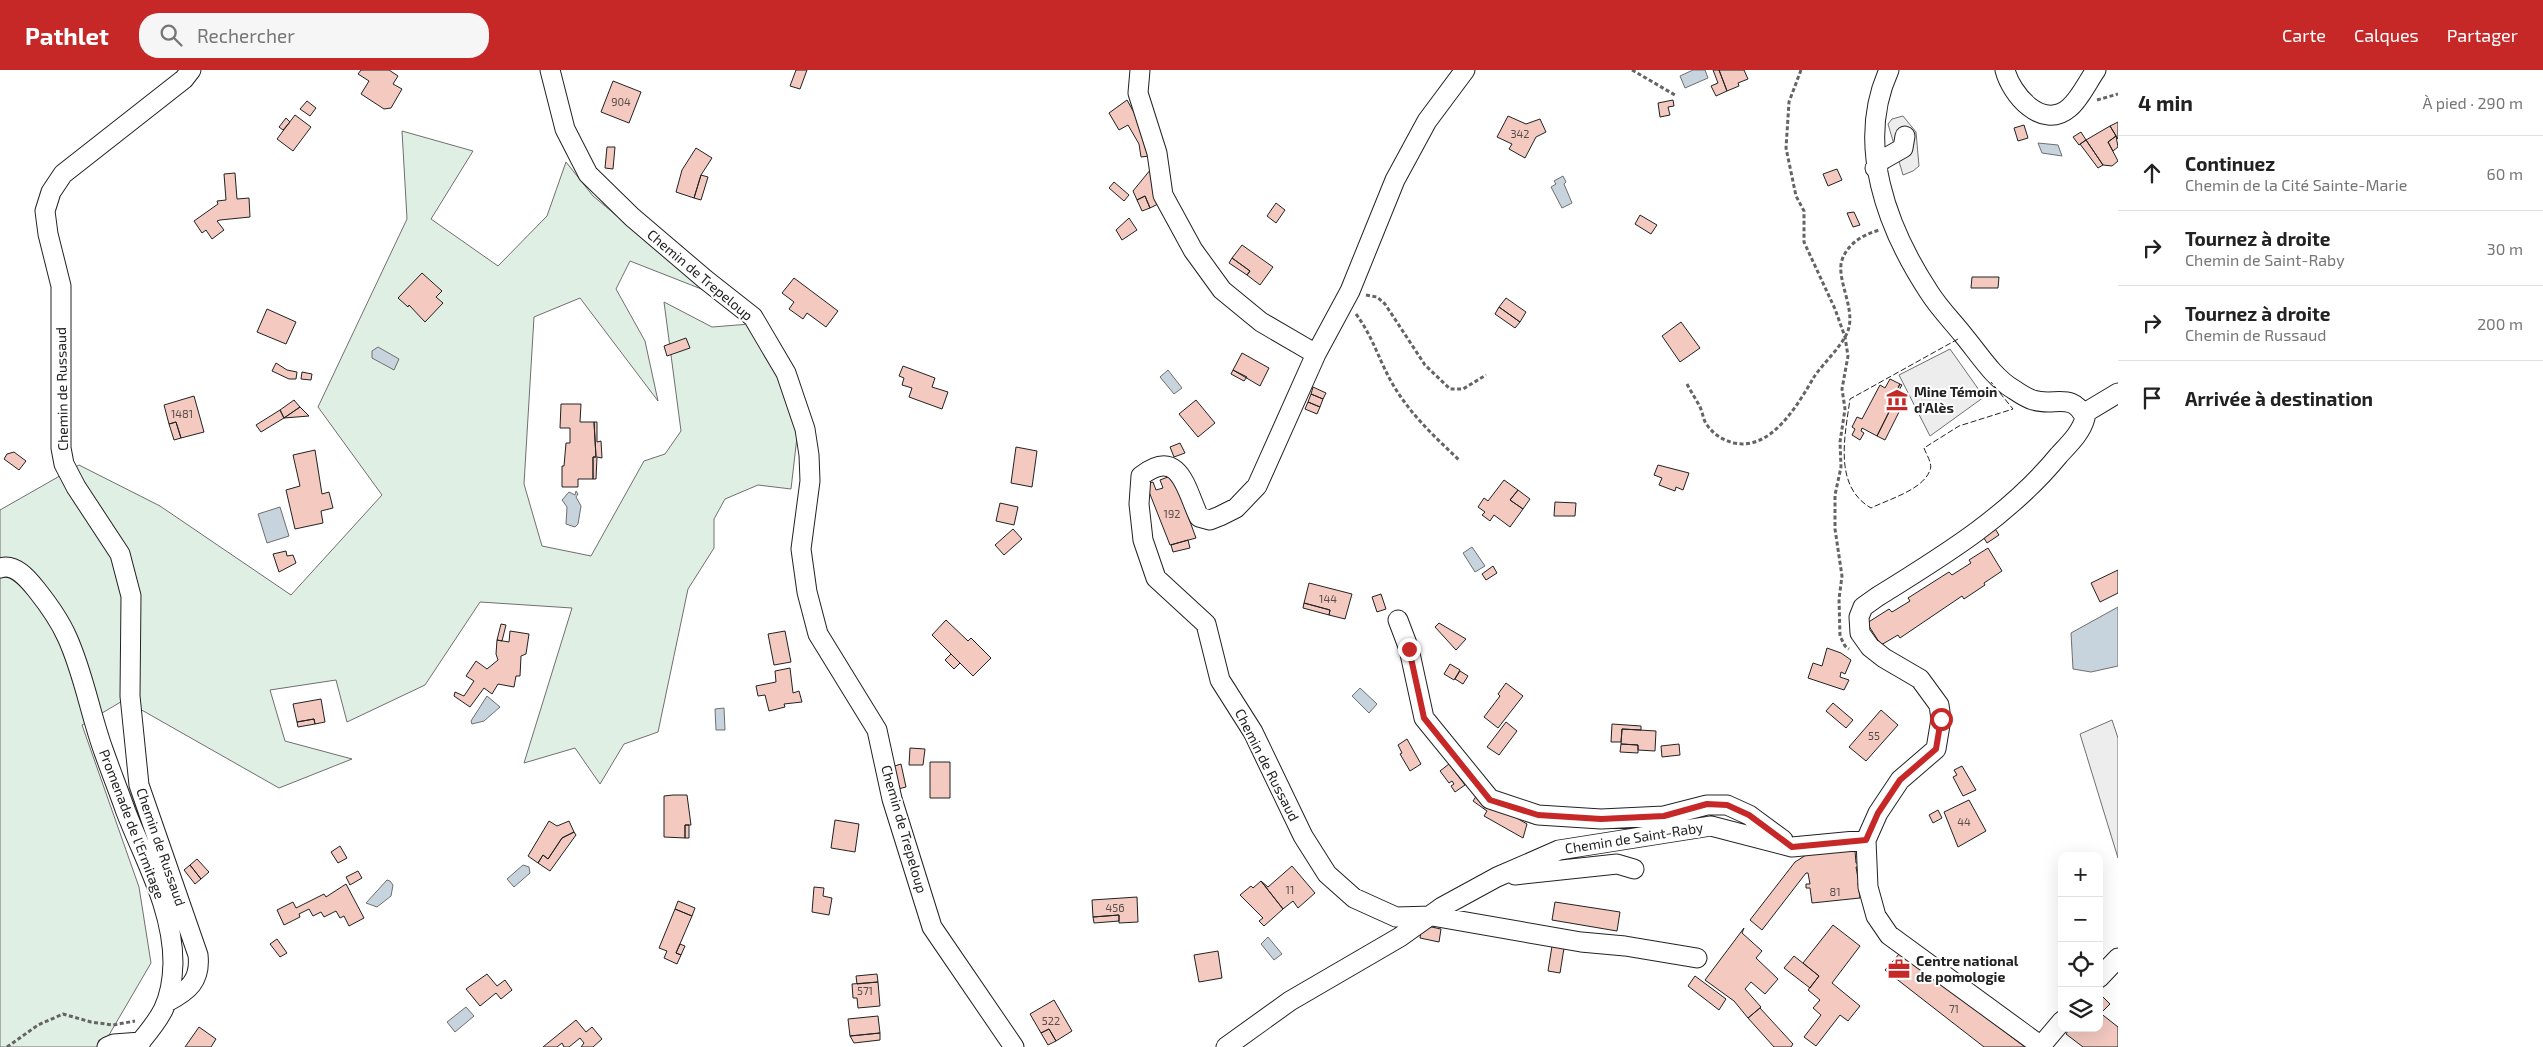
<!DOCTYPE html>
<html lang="fr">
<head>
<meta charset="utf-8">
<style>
	body { margin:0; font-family:"Exo 2",sans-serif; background:#f6f6f6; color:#222 }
	.controls { position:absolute; right:15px; bottom:15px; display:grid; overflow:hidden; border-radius:10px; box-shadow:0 5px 20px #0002 }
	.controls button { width:45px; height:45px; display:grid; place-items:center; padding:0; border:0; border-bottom:1px solid #e0e0e0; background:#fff; color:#222; font:25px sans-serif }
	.stop { position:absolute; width:15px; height:15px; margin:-11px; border:4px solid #c62828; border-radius:50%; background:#fff }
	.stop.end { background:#c62828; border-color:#fff; box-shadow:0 1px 5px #0008 }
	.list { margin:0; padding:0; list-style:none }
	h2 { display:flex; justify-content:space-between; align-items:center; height:65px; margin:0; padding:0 20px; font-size:21px }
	h2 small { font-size:16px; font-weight:400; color:#767676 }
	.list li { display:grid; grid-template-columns:32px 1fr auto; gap:15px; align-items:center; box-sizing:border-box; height:75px; padding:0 20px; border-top:1px solid #e0e0e0 }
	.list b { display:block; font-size:19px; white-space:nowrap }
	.list p { margin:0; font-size:16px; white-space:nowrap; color:#767676 }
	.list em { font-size:16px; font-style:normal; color:#767676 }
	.icon { flex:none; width:28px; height:28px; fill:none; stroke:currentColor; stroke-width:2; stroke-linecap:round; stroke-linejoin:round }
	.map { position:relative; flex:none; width:2118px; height:977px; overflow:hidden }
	header { display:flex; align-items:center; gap:30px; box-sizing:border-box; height:70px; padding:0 25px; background:#c62828; color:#fff }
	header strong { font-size:24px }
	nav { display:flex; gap:28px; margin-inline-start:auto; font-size:18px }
	.search { width:350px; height:45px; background:#f6f6f6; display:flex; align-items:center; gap:12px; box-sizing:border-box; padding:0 18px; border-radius:20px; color:#767676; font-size:19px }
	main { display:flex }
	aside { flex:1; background:#fff }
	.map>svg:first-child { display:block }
	.green { fill:#e0efe3; stroke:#6f6f6f }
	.parking { fill:#ededed; stroke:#6f6f6f }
	.water { fill:#c7d3dd; stroke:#6f6f6f }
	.building { fill:#f3c9c0; stroke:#222 }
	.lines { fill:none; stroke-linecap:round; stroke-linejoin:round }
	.minor-casing { stroke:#222; stroke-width:21 }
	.path { stroke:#646464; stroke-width:3; stroke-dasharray:4 2.5; stroke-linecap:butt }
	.minor { stroke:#fff; stroke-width:19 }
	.fence { stroke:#222; stroke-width:1; stroke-dasharray:6 2.5; stroke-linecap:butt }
	.route { stroke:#c62828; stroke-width:6 }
	.labels { text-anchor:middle; stroke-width:4; stroke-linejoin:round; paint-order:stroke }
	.number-label { font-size:11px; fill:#564c4a }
	.street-label { font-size:14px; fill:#222; stroke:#fff }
	.poi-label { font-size:14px; font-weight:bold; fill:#222; stroke:#fff; text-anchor:start }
</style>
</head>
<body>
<header>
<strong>Pathlet</strong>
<div class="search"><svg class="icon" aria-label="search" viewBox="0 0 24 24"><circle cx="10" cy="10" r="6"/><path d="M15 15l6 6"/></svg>Rechercher</div>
<nav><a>Carte</a><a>Calques</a><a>Partager</a></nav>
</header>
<main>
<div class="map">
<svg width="2118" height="977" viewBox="0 0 2118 977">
	<rect width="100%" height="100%" fill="#fff"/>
	<path class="green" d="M402,61L473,81L431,149L498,196L547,146L566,92L593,126L709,222L630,191L616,219L645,271L658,331L580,228L534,247L524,414L542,476L591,486L644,391L665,384L681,361L664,232L712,257L750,254L787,323L797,367L791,419L758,415L725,429L714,449V478L688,519L658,662L624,674L600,714L575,678L524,693L572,538L480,532L425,615L347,652L336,610L270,620L285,671L352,689L279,718L124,630L82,655L139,817L151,893L102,977H0V440L79,395L160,436L291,525L382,425L318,337L407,149Z"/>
	<path class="parking" d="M1903,46L1916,62L1919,96L1913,101L1903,105L1888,54L1892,49Z
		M1950,279L1984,327L1930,366L1899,305Z
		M2112,650L2118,668V788L2080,664Z"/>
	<path class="water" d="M1693,0H1705L1708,8L1685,18L1680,6Z
		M2038,73L2058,75L2062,86L2042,83Z
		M1563,106L1566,112L1564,114L1572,133L1562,138L1551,117L1556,114L1554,111Z
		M378,277L399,289L394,300L372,288V281Z
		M1168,300L1182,318L1174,324L1160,307Z
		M576,421L578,424L576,427L581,436L578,454L575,457L566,454L567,437L562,430L569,422L575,425Z
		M280,437L289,466L267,473L258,444Z
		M1472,477L1485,496L1475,502L1463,483Z
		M2118,537V596L2091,602L2073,599L2071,563Z
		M1360,618L1377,634L1369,643L1352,626Z
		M487,626L500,637L484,651L472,654L471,651Z
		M724,638L725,660H716L715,639Z
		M523,795L529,797L530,803L514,817L507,809Z
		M387,810L390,811L393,815L391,826L377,837L366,833Z
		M1268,867L1282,884L1274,890L1261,874Z
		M466,937L474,946L455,962L447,952Z"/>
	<path class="building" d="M361,0H389L398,6L393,14L402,19L391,38L384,39L361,24L369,11L358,4Z
		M796,0H807L800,19L790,16Z
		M1713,0H1719L1727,21L1716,26L1711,16L1718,13Z
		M1719,0H1744L1748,9L1738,13L1739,16L1727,21Z
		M613,11L641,22L629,53L601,42Z
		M1127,30L1141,55L1149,86L1141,87L1139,74L1128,55L1119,60L1109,43Z
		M1673,30L1674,36L1668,37L1670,45L1660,47L1658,33Z
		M307,31L316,38L310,46L300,39Z
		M295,45L311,57L293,81L277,69Z
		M1508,46L1526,54L1540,49L1546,62L1536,67L1525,88L1509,79L1512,74L1497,67Z
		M286,48L290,52L283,60L279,57Z
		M2118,52V69L2110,56Z
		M2024,55L2028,68L2018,71L2014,58Z
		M2110,56L2116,66L2108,72L2118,91L2112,96L2103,95L2086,70Z
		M2081,62L2086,70L2079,75L2073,67Z
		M2116,66L2118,77L2113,81L2108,72Z
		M2086,70L2103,95L2098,98L2080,74Z
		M607,77H615L613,99L605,98Z
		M696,78L712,88L701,105L694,128L676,122L682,100Z
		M1151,99L1160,133L1150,138L1145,126L1137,130L1133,121Z
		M1837,99L1842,110L1828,116L1823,104Z
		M235,103L237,129L249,128L250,147L220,150L217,151L224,160L212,169L206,160L202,163L194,151L218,134L217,131L226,130L224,104Z
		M701,105L708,107L701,130L694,128Z
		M1114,112L1129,125L1124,131L1109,118Z
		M1145,126L1150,138L1142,141L1137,130Z
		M1276,133L1285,140L1276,153L1267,146Z
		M1854,142L1860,155L1853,157L1847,143Z
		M1640,145L1657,155L1651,164L1635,154Z
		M1129,148L1137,160L1122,170L1116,160Z
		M1242,175L1273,197L1260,215L1247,205L1250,201L1232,188Z
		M1232,188L1250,201L1247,205L1229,193Z
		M422,203L442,221L436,227L443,233L425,252L409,235L408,237L398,228Z
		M1972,207H1999L1998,218H1971Z
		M794,208L838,241L826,257L807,243L803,249L789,239L794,232L782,223Z
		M1506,228L1526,242L1520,252L1499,237Z
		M1499,237L1520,252L1515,258L1495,244Z
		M267,239L296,252L286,274L257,262Z
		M1681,252L1700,278L1680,292L1662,266Z
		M686,268L690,278L667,286L664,276Z
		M1242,283L1269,298L1260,316L1233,300Z
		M276,293L287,300L297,302L296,309H289L272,301Z
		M903,296L935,308L932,317L948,322L942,339L909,327L912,318L902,315L904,308L899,306Z
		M1233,300L1247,307L1244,311L1231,304Z
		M302,302L312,304L311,310L301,309Z
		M1890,309L1900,314L1888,336L1891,338L1877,366L1862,358L1861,361L1864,363L1860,370L1852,365L1855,359L1852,357L1857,347L1862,349L1880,315L1885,318Z
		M1900,314L1902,315L1896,325L1904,330L1902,335L1899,333L1895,339L1888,336Z
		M1313,317L1326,323L1323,329L1311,324Z
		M1311,324L1323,329L1320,337L1308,332Z
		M194,326L204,362L181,368L176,352L169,354L164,335Z
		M294,330L300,337L284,348L280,340Z
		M1196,330L1215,353L1198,367L1179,344Z
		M1308,332L1320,337L1317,344L1305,339Z
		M561,334H581L580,352H594L596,387H593V409H578V417H562V396H564L566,373H570V358H560Z
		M300,337L309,346L284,348Z
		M1891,338L1899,342L1885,370L1877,366Z
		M280,340L284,348L261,362L256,355Z
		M176,352L181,368L174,370L169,354Z
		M594,352H597V372L601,371L602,388L597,387L596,409H593V387H596Z
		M1180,373L1185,383L1174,387L1170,377Z
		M1016,377L1037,381L1032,417L1011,413Z
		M315,380L322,424L329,422L333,438L321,441L323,453L295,459L286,420L300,416L293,385Z
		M14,382L26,391L19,400L4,389L7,384Z
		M1658,395L1689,403L1683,420L1676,417L1675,421L1659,415L1662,408L1654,405Z
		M1173,405L1196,468L1170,475L1146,414L1153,412L1156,420L1163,418L1160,410Z
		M1504,410L1518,420L1510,430L1523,439L1510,457L1494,445L1490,451L1482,445L1485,442L1478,437L1484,428L1488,431Z
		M1518,420L1530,429L1523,439L1510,430Z
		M1555,432L1576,433L1575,446H1554Z
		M1000,433L1018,437L1014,455L996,451Z
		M1994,457L1999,465L1987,473L1982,465Z
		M1013,459L1022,469L1004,485L995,475Z
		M1188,470L1190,478L1173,482L1171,475Z
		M1988,478L2002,501L1984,513L1985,515L1964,529L1962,526L1900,568L1898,565L1881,575L1867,553L1889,539L1892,542L1910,531L1908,528L1949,502L1952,505L1971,493L1969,490Z
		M286,481L287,486L293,485L296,493L279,502L273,484Z
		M1493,496L1497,503L1486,510L1482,504Z
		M2118,500V523L2100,532L2091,513Z
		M1309,513L1352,524L1345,549L1329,545L1330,540L1304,533Z
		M1381,524L1386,539L1377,542L1372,527Z
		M1304,533L1330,540L1329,545L1303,538Z
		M946,550L968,571L971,568L991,588L973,606L932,565Z
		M1439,553L1466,569L1456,580L1435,557Z
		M501,554L506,555L502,571L497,570Z
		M510,561L529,564L526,584L521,586L520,606H516L514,617L498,614L492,624L484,618L470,637L454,626L455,622L464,626L474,611L466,606L476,591L487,599L498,590L496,584L497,570L509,572Z
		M785,561L791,592L774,595L768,564Z
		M1827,578L1841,583L1851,590L1845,604L1841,602L1840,607L1849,610L1844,620L1808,608L1813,593L1822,596Z
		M951,584L960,593L954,599L945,590Z
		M1450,594L1460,600L1454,610L1444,604Z
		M790,598L793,623L799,621L802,632L784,634L785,637L769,641L765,625L758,626L756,616L776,612L775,601Z
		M1460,601L1468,606L1463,614L1455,609Z
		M1506,613L1523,626L1498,658L1484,647L1500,626L1498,624Z
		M321,629L325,652L315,654L314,649L297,652L293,634Z
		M1833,633L1853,650L1846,658L1826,641Z
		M1881,640L1898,655L1866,691L1849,677Z
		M314,649L315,654L298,657L297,652Z
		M1506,652L1517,661L1499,685L1487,677Z
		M1612,654L1641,656V660L1622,659L1621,672H1611Z
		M1622,659L1656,661L1655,681L1638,680V675L1621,674Z
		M1407,669L1421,694L1410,701L1400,684L1402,683L1398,675Z
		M1621,674L1638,675V683L1620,682Z
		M1679,674L1680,685L1662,687L1661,676Z
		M910,678L925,679L923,695H909Z
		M930,692H950V728H930Z
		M901,694L906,717L894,720L888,698Z
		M1449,694L1465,715L1455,722L1451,716L1454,714L1452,711L1449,713L1440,701Z
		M1962,696L1976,720L1963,726L1953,707L1957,705L1954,700Z
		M673,725H687L691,755H685V768L664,767V726Z
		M1477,725L1527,754L1523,768L1484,746L1487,741L1473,731Z
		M1969,730L1986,761L1958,777L1944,742Z
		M1938,740L1942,748L1933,753L1929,745Z
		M835,750L859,754L855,782L831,778Z
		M549,751L557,756L569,751L574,762L562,768L548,789L543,785L538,793L528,786Z
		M685,755H689V768H685Z
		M574,762L576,765L550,801L538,793L543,785L548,789L562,768Z
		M340,776L347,788L338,793L331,782Z
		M1851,778L1855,781L1856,793H1859V797H1856L1858,808H1861V812L1858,813L1860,828L1812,833L1810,818H1806V814H1810L1808,803H1806L1762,860L1750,850L1795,792L1806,785Z
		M197,789L209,802L201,809L190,795Z
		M190,795L201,809L195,814L184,800Z
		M1292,796L1315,823L1298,838L1293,831L1283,839L1261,811L1268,817Z
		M358,801L362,808L350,815L346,807Z
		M1261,811L1283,839L1264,856L1259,851L1263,848L1240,825L1251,816L1253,818Z
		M346,814L364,848L349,856L344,846L340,848L336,841L324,847L321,842L313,846L309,839L299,844L300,847L284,855L277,840L293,832L296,838L324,824L326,827Z
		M814,817L824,818L823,826L832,828L829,845L812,842Z
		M1137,827L1138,852L1119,853V845L1093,847L1092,830Z
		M678,831L695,838L692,846L675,839Z
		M1555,832L1620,842L1617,861L1552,850Z
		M675,839L692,846L676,883L681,885L677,894L664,888L667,881L659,878Z
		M1119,845V851L1094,853L1093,847Z
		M1422,855L1441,859L1439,872L1420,868Z
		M1833,855L1860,876L1832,913L1860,936L1848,951L1840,945L1816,976L1804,967L1821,945L1813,938L1820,930L1808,920L1819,906L1803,893Z
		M1744,858L1742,863L1762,881L1756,888L1778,909L1765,924L1751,912L1745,919L1761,937L1748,948L1734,931L1705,910Z
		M277,869L287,883L280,887L270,874Z
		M680,874L685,876L681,885L676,883Z
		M1552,876L1564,878L1560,903L1548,901Z
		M1218,881L1222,908L1199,912L1194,885Z
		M1900,883L2025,977H1984L1885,900Z
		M1794,886L1819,906L1810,918L1784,898Z
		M487,904L497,916L505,910L512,920L501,929L496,923L480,936L466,919Z
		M877,904L878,912L857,914L856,906Z
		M1695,906L1726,929L1719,940L1688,916Z
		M878,912L880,936L858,938L857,928H853L852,914Z
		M2099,923L2110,934L2101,943L2099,942Z
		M1054,930L1072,961L1056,971L1049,959L1041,963L1030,944Z
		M1760,938L1793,974L1791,977H1774L1748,948Z
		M2099,942L2118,957V977H2083L2066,964L2070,958H2099Z
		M878,946L880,963L850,966L848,949Z
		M576,950L586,962L592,957L602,969L593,977H581L584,973L580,968L569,977H564L562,973L557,977H543Z
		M199,957L216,969L211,977H185Z
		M1049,959L1056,971L1048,975L1041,963Z
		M880,963V970L854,973L850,966Z"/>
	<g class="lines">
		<g class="minor-casing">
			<path id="minor" d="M550,0L565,59L588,104L632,147L706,210L753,247L786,303L805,359L809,385L810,411L801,479L807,522L818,564L877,660L892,729L932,857L1014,977
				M1140,0L1138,23L1157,83L1163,125L1193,180L1222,220L1261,252L1316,284L1257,416L1236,438L1220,446L1210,450L1199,447C1186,420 1180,376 1141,406L1139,434L1143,470L1156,508L1206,554L1220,610L1253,662L1303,766L1327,804L1354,828L1396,847L1432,846L1581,872L1625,876L1697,888
				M1889,0C1855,74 1887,158 1929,222C1939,238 1953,252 1964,266C1979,284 1993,307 2013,319C2019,323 2026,328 2033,330C2054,337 2073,321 2085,348C2081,363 2069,374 2059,385C2009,446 1943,486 1877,527L1863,537L1859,547L1860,563L1870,577L1884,588L1920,609L1939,635L1941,649L1936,679L1900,710L1878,743L1866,770L1868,817L1876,846L1889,865L2041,976
				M2005,0C2011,24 2042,61 2069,38C2080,29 2088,11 2096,0
				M1875,98L1882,90L1903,78L1905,66
				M1316,284L1350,221L1395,110L1427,51L1465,0
				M2083,344L2118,323
				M0,498C15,493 28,509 36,519C48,534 59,549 67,567C84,604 90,644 104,682C111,702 119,722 126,742C145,791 173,839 173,893C172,933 161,948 136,977
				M1398,550L1409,579L1424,648L1490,729L1538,745L1601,749L1664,746L1707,735H1727L1749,745L1783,770
				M1515,805L1617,794L1634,799
				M2099,908L2118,888
				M167,932C188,921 201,911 198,885L139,715L130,626L131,526L120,484L76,417L64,394L61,378V216L48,164L45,141L51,122L63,104L184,9L191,0
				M107,977L114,974L141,972
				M1226,977L1290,931L1400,867L1442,837L1497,807L1559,780L1711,756L1792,777L1866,770
				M2040,977L2062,951"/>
		</g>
		<path class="path" d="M1632,0L1675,25
			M1801,0L1789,32L1786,78L1796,126L1804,141V172L1835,239L1845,267L1848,286L1842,319L1845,339L1840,372L1841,397L1835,425V459L1842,506L1839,529L1840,566L1845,576L1849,579
			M2097,30L2118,24
			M1366,225L1377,227L1385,234L1425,295L1450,319H1463L1486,305
			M1356,244C1374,268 1380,294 1395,318C1412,346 1436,368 1459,390
			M1687,314C1691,322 1696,329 1700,337C1703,343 1703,350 1707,355C1714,365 1723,370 1734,373C1772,381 1798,334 1814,307C1823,293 1846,273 1849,257C1854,236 1836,208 1842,190C1848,173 1863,165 1879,160
			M7,977L38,955L63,944L91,952L113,955L135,951"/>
		<use href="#minor" class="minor"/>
		<path class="fence" d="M1958,269L1850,329C1845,366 1833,416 1871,438C1889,429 1923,420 1930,400C1933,394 1926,384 1924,378L1959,356L2013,339L1991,312"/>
	</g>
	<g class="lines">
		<path class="route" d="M1409,579L1424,648L1490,730L1538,745L1601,749L1664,746L1707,734L1727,735L1749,745L1792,777L1866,770L1878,743L1900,710L1936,679L1941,649"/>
	</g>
	<defs>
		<g id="museum-bare" transform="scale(1.725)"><path d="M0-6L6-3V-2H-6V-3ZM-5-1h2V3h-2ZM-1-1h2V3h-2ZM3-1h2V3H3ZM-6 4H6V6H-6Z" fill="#c62828" stroke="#fff" stroke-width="2.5" paint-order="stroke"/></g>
		<g id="office-bare" transform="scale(1.725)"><path d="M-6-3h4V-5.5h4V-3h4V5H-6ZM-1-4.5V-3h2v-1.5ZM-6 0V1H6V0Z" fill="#c62828" stroke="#fff" stroke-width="2.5" paint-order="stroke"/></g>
	</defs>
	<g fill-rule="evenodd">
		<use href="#museum-bare" x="1897" y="330"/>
		<use href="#office-bare" x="1899" y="899"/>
	</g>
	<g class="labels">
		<g class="number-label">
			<text x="621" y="36">904</text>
			<text x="1520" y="68">342</text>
			<text x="182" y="348">1481</text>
			<text x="1172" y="448">192</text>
			<text x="1328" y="533">144</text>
			<text x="1874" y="670">55</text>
			<text x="1964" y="756">44</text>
			<text x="1290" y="824">11</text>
			<text x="1835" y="826">81</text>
			<text x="1115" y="842">456</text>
			<text x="865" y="925">571</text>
			<text x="1954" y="943">71</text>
			<text x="1051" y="955">522</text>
		</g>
		<g class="street-label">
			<text transform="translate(700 205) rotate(40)" y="5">Chemin de Trepeloup</text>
			<text transform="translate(62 319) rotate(-91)" y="5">Chemin de Russaud</text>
			<text transform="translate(1267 695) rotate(63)" y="5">Chemin de Russaud</text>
			<text transform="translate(132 754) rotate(69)" y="5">Promenade de l'Ermitage</text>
			<text transform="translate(904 759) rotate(74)" y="5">Chemin de Trepeloup</text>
			<text transform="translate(1634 768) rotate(-9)" y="5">Chemin de Saint-Raby</text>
			<text transform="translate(161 777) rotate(71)" y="5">Chemin de Russaud</text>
		</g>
		<g class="poi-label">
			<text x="1914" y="327">Mine Témoin<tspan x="1914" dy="16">d'Alès</tspan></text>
			<text x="1916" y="896">Centre national<tspan x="1916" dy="16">de pomologie</tspan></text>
		</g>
	</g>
</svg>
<div class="controls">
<button>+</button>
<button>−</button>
<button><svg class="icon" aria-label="locate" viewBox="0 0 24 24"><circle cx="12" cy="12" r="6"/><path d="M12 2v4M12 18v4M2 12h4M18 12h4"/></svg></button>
<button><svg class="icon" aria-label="layers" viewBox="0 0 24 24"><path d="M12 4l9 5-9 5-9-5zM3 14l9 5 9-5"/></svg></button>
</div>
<div class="stop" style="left:1941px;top:649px"></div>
<div class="stop end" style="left:1409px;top:579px"></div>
</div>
<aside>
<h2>4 min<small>À pied · 290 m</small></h2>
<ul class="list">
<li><svg class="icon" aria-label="ahead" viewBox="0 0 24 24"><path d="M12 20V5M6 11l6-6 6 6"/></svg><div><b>Continuez</b><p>Chemin de la Cité Sainte-Marie</p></div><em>60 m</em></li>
<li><svg class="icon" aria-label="right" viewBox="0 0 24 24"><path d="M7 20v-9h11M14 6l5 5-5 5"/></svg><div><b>Tournez à droite</b><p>Chemin de Saint-Raby</p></div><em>30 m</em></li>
<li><svg class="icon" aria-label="right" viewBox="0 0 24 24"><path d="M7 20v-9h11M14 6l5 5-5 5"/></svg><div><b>Tournez à droite</b><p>Chemin de Russaud</p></div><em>200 m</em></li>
<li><svg class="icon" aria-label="arrive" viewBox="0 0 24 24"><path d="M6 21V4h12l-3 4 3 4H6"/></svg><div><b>Arrivée à destination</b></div></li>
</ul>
</aside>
</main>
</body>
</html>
